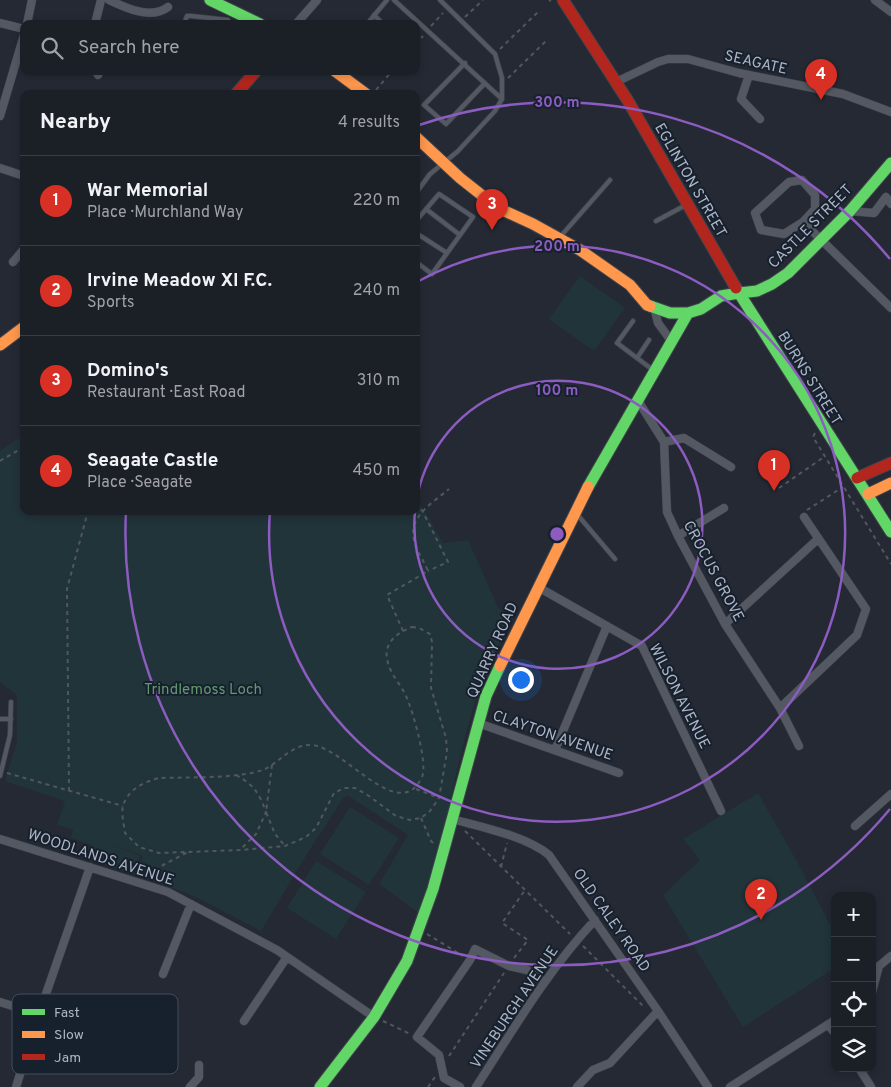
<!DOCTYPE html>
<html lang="en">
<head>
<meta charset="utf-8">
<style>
	body { margin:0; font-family:Overpass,sans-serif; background:#282c32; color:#f1f3f6 }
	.controls { position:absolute; right:15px; bottom:15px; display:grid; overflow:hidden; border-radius:10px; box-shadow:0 2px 8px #0003 }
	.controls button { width:45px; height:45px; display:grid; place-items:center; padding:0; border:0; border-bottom:1px solid #393d43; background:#1b1f26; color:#f1f3f6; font:25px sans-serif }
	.you { position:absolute; left:520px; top:679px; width:18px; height:18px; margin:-12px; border:4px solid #fff; border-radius:50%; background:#1a73e8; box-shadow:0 0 0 8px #1a73e833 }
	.badge { display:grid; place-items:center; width:32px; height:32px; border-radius:50%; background:#d93025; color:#fff; font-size:16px; font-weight:700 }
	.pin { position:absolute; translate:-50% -41px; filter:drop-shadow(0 1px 2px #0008) }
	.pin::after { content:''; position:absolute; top:26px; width:18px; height:15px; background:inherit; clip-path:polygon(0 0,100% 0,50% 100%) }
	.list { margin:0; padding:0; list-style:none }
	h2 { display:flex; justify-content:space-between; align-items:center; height:65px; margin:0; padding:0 20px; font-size:21px }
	h2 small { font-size:16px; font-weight:400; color:#a0a2a7 }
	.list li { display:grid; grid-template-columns:32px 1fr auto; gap:15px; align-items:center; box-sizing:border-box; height:90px; padding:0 20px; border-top:1px solid #393d43 }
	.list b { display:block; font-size:19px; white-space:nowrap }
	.list p { margin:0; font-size:16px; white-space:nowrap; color:#a0a2a7 }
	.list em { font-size:16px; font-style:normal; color:#a0a2a7 }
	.icon { flex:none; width:28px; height:28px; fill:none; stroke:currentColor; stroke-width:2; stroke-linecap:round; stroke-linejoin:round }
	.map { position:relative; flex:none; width:891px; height:1087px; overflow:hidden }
	.search { position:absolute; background:#1b1f26; box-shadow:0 2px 8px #0003; left:20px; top:20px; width:400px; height:55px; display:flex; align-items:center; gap:12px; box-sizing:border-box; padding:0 18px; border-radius:10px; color:#a0a2a7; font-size:19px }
	.panel { position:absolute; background:#1b1f26; box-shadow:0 2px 8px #0003; left:20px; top:90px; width:400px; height:425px; border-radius:10px }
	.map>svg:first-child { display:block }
	.green { fill:#213439 }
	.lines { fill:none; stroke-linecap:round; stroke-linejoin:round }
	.lane-casing { stroke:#40444c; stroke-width:5.5 }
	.street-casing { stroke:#40444c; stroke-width:9 }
	.fast-casing { stroke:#40444c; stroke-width:13 }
	.slow-casing { stroke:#40444c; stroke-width:13 }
	.jam-casing { stroke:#40444c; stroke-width:13 }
	.path { stroke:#52575e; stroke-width:2; stroke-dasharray:4 4; stroke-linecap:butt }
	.lane { stroke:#545862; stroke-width:4 }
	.street { stroke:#545862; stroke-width:8 }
	.fast { stroke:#63d668; stroke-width:11 }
	.slow { stroke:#ff974d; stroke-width:11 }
	.jam { stroke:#b3261e; stroke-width:11 }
	.ring { fill:none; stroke:#8c5cc1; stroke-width:2.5 }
	.labels { text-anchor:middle; stroke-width:4; stroke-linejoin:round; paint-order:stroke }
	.street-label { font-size:15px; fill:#acb5c6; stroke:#17202d }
	.park-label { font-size:15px; fill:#629870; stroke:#17202d }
	.key { fill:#17202d; stroke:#444d5b; stroke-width:1 }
	.key-label { font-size:14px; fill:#acb5c6 }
	.centre { fill:#8c5cc1; stroke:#17202d; stroke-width:2.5 }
	.ring-label { font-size:15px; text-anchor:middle; font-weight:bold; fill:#8c5cc1; stroke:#17202d; stroke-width:4; stroke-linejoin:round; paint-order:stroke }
</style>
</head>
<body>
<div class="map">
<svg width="891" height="1087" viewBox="0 0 891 1087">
	<rect width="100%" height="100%" fill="#242933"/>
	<path class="green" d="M580,276L625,308L594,351L549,319Z
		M24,435V511H416V496L443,543L468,540L498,607L512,618C498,646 483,674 474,705C453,774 444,846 420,914L379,884L408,835L348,796L344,797L307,854L261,931L196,897L137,874L143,856L108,843L140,856L135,875L88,859L91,845L71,838L73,830L57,825L65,801L5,781L17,742V695L0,682V451Z
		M758,793L801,869L835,934V968L743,1027L663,895L700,860L683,839Z
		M350,807L399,838L369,885L320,854Z
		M316,861L366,892L336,939L287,908Z"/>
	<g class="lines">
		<g class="lane-casing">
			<path id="lane" d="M394,0L502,99
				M374,15L383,24
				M184,24L187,16H191L228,20
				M367,24L387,0
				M465,63L424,105L446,124L485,83
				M416,193L430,174L458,151L495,111L502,99V78L495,54L440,0
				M426,209L460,235
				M416,221L439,194L473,217L432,274L416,262
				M656,221L686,205
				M416,233L447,253
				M560,237L610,180
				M633,321L617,343L653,370
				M637,358L649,340
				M576,513L615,559
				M0,719H11
				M0,776L10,735L11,702"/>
		</g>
		<g class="street-casing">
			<path id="street" d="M109,0C126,8 151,20 168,7
				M875,0L891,12
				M0,23L24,29
				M27,24L32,0
				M95,24L101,0
				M296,24L317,0
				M96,71L98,75
				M749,75L741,99L760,119
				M616,82L658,62L668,59H688L739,73L843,94L891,112
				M0,116L24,35
				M0,168L24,176
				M802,180L815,195V209L803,222L784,234L761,230L755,213L789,182Z
				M850,211L874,213L886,197L891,204
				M803,222L891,308
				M13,262L24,249
				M654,307L658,323L672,342
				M637,399L664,442L667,512L678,536L725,624L780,708L799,746
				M664,442L684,438L731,467
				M678,536L724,508
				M538,587L642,646L721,811
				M725,624L818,539
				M780,708L857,635L866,609L804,517
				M478,723L619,773
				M555,750L607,626
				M452,819C481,827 526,836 549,855L658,1011L708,1087
				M855,826L891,794
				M0,839L168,892L277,950L374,1017
				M163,974L191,904
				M872,992L879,966L891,956
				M0,1002L39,1014
				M244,1021L287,957
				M828,1025L835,1033
				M859,1068L871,1087
				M16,1087L39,1014L90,867
				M190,1087L199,1077V1065
				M460,1087L444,1078L439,1055L417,1037L470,960L475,949L509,966L527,970L544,982
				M476,1087C513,1030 548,970 595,920
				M577,1087L593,1070L610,1063L658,1011
				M730,1087L835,1020"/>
		</g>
		<g class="fast-casing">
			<path id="fast" d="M210,0L260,24
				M736,288L739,293L757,291L772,284L788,273L850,211L891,163
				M650,306L670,313H688L701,309L721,296L739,293L891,532
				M588,487L688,313
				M320,1087L374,1017L407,961L433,889L486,696L500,666"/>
		</g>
		<g class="slow-casing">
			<path id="slow" d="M335,71L366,94
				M416,137L460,178L498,208L533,224L580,250L630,285L647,305L650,306
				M0,345L24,327
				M868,494L891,483
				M500,666L588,487"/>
		</g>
		<g class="jam-casing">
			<path id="jam" d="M563,0L628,101L736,288
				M236,94L256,71
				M857,478L891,463"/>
		</g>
		<path class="path" d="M549,1L551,0
			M465,17L483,0
			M431,26L443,13
			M416,44L423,36
			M500,49L540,10
			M508,78L546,41
			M376,90L392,71
			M815,433L813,437L891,564
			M0,461L24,447
			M779,488L824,457
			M416,503L423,512L448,562L428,571
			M807,510L843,487
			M412,627L419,628L430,634L432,642L431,688L446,738L447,752L439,798L430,811L421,818L410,820L396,816L369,796L355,788H344L334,793L316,828L306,837L285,846L241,850L159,853L139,847L125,833C124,825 121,813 123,806C128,789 144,782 159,778C186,777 242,779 265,769C280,762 292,744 311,745C344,746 399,826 422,777C428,764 413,711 406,696C401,685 391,675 388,663C382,644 396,633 412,627Z
			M403,631L387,595L428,571C424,561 416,550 414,540C408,516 434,502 449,489
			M272,765L266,812L275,834L285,846
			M7,773L123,806
			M236,775C254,785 259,793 266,812L256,834L241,849
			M416,789L439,798
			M69,791L67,589L88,511
			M421,818L431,841L435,845
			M465,831L570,934
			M501,867L507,843
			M154,880L163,865L190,851
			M427,934L463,956
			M583,946L643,1006
			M514,958L528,940L502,923L525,890
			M383,1021L410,1034
			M449,1056L504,973
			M428,1087L435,1077"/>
		<use href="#lane" class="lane"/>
		<use href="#street" class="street"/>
		<use href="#fast" class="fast"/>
		<use href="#slow" class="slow"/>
		<use href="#jam" class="jam"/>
	</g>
	<g class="ring">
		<path d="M416 503A144 144 0 1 1 415 511"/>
		<path d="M417 282A288 288 0 1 1 270 511"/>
		<path d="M890 809A432 432 0 0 1 126 511M416 126A432 432 0 0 1 890 259"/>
	</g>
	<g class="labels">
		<g class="street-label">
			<text transform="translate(756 62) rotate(13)" y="5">SEAGATE</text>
			<text transform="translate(691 180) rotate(60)" y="5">EGLINTON STREET</text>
			<text transform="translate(810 226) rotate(-45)" y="5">CASTLE STREET</text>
			<text transform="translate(810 378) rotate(58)" y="5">BURNS STREET</text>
			<text transform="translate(714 571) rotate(62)" y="5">CROCUS GROVE</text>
			<text transform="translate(492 650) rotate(-66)" y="5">QUARRY ROAD</text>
			<text transform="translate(680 696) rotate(63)" y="5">WILSON AVENUE</text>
			<text transform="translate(553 735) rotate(19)" y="5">CLAYTON AVENUE</text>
			<text transform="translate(101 857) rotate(18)" y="5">WOODLANDS AVENUE</text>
			<text transform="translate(612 920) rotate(55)" y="5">OLD CALEY ROAD</text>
			<text transform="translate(514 1007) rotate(-56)" y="5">VINEBURGH AVENUE</text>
		</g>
		<g class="park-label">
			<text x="203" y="694">Trindlemoss Loch</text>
		</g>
	</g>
	<rect x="12" y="994" width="166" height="80" rx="8" class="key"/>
	<rect x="22" y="1009" width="23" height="6" fill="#63d668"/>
	<rect x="22" y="1031" width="23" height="7" fill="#ff974d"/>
	<rect x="22" y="1054" width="23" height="6" fill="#b3261e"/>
	<g class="key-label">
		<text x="54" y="1017">Fast</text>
		<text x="54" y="1039">Slow</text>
		<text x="54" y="1062">Jam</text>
	</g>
	<circle cx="557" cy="534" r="8" class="centre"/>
	<g class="ring-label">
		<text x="557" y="107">300 m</text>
		<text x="557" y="251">200 m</text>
		<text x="557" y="395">100 m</text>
	</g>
</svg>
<div class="controls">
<button>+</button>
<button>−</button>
<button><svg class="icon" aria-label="locate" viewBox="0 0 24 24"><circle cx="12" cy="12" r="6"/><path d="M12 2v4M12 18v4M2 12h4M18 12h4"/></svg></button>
<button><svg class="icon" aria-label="layers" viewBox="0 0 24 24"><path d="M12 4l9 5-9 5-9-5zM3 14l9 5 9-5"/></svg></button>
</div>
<div class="you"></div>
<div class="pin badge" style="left:774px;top:491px">1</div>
<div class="pin badge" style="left:761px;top:920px">2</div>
<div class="pin badge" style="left:492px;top:230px">3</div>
<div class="pin badge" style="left:821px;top:100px">4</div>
<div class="search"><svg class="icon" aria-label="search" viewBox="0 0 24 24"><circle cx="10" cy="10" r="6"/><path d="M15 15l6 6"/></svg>Search here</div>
<section class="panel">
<h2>Nearby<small>4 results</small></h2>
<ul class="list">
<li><span class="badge">1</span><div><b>War Memorial</b><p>Place · Murchland Way</p></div><em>220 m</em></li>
<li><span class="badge">2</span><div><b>Irvine Meadow XI F.C.</b><p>Sports</p></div><em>240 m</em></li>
<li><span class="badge">3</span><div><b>Domino's</b><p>Restaurant · East Road</p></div><em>310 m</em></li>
<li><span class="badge">4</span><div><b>Seagate Castle</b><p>Place · Seagate</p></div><em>450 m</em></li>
</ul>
</section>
</div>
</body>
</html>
